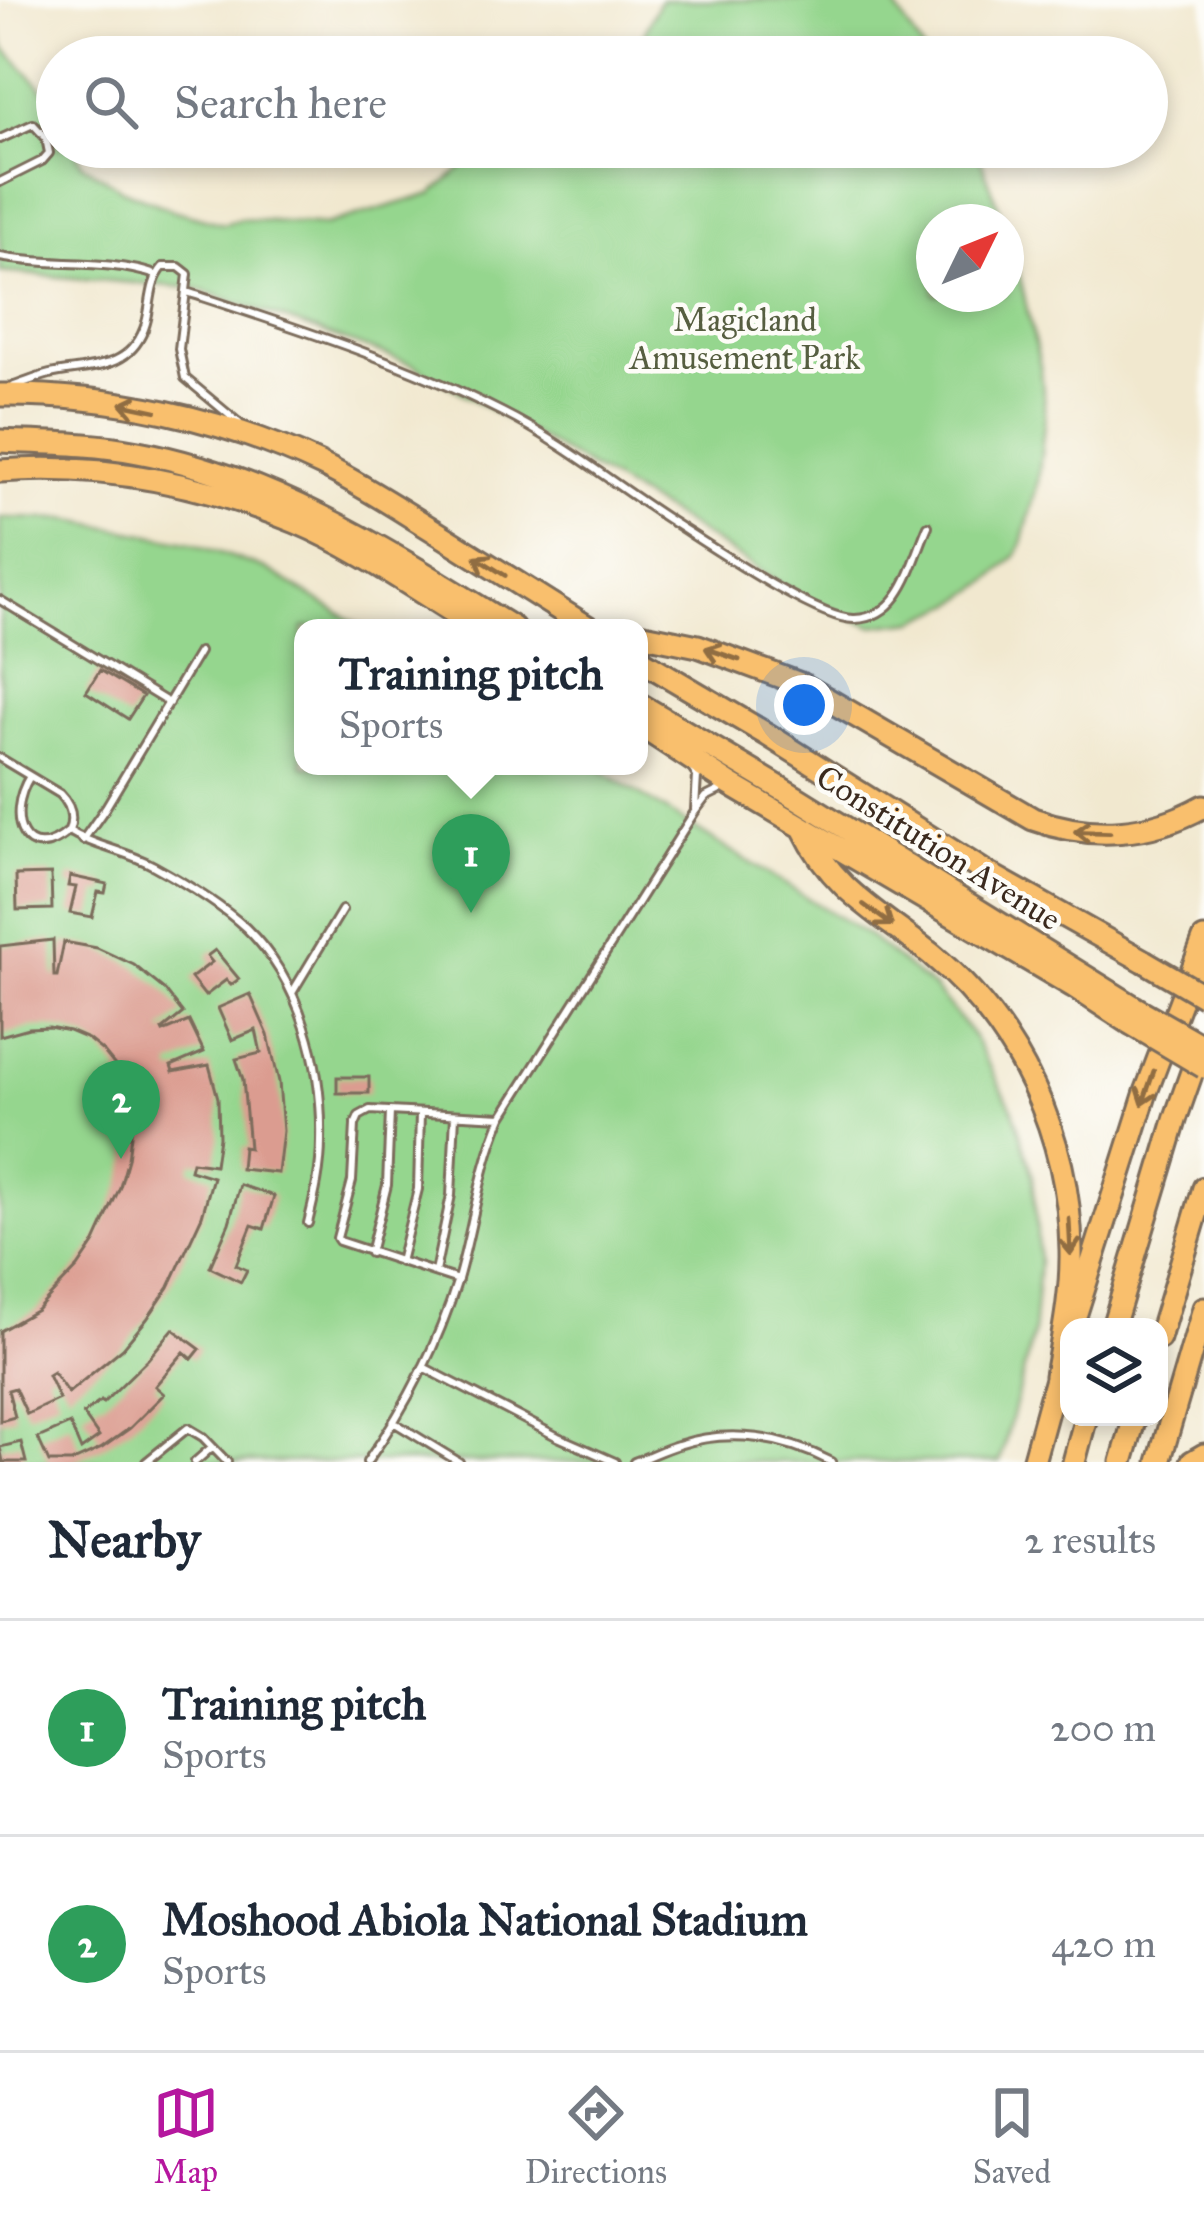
<!DOCTYPE html>
<html lang="en">
<head>
<meta charset="utf-8">
<style>
	body { margin:0; font-family:"IM FELL Great Primer",serif; background:#f6f6f7; color:#1f2937 }
	.controls { position:absolute; right:36px; bottom:36px; display:grid; overflow:hidden; border-radius:24px; box-shadow:0 6px 18px #0003 }
	.controls button { width:108px; height:108px; display:grid; place-items:center; padding:0; border:0; border-bottom:3px solid #e0e1e3; background:#fff; color:#1f2937; font:60px sans-serif }
	.compass { position:absolute; left:916px; top:204px; width:108px; height:108px; border-radius:50%; background:#fff; box-shadow:0 6px 18px #0003; rotate:47deg }
	.you { position:absolute; left:804px; top:705px; width:42px; height:42px; margin:-30px; border:9px solid #fff; border-radius:50%; background:#1a73e8; box-shadow:0 0 0 18px #1a73e833 }
	.badge { display:grid; place-items:center; width:78px; height:78px; border-radius:50%; background:#b5179e; color:#fff; font-size:39px; font-weight:700 }
	.pin { position:absolute; translate:-50% -99px; filter:drop-shadow(0 3px 6px #0008) }
	.pin::after { content:''; position:absolute; top:63px; width:42px; height:36px; background:inherit; clip-path:polygon(0 0,100% 0,50% 100%) }
	.popup { position:absolute; left:294px; top:619px; width:354px; height:156px; box-sizing:border-box; display:grid; place-content:center; border-radius:24px; background:#fff; filter:drop-shadow(0 3px 9px #0005); font-size:39px; white-space:nowrap; color:#747a83 }
	.popup b { font-size:45px; color:#1f2937 }
	.popup::after { content:''; position:absolute; left:50%; top:100%; margin-left:-24px; border:24px solid transparent; border-top-color:#fff }
	.list { margin:0; padding:0; list-style:none }
	h2 { display:flex; justify-content:space-between; align-items:center; height:156px; margin:0; padding:0 48px; font-size:51px }
	h2 small { font-size:39px; font-weight:400; color:#747a83 }
	.list li { display:grid; grid-template-columns:78px 1fr auto; gap:36px; align-items:center; box-sizing:border-box; height:216px; padding:0 48px; border-top:3px solid #e0e1e3 }
	.list b { display:block; font-size:45px; white-space:nowrap }
	.list p { margin:0; font-size:39px; white-space:nowrap; color:#747a83 }
	.list em { font-size:39px; font-style:normal; color:#747a83 }
	.icon { flex:none; width:66px; height:66px; fill:none; stroke:currentColor; stroke-width:2; stroke-linecap:round; stroke-linejoin:round }
	.map { position:relative; flex:none; width:1204px; height:1462px; overflow:hidden }
	.search { position:absolute; background:#fff; box-shadow:0 6px 18px #0003; left:36px; right:36px; top:36px; height:132px; display:flex; align-items:center; gap:30px; box-sizing:border-box; padding:0 42px; border-radius:66px; color:#747a83; font-size:45px }
	.sheet { height:588px; background:#fff }
	nav { display:flex; justify-content:space-around; align-items:center; box-sizing:border-box; height:168px; border-top:3px solid #e0e1e3; background:#fff; font-size:33px; color:#747a83 }
	nav a { display:grid; justify-items:center; gap:6px }
	nav .on { color:#b5179e }
	.map>svg:first-child { display:block }
	.green { fill:#95d68e; stroke:#688056; stroke-width:3 }
	.building { fill:#db9c90 }
	.lines { fill:none; stroke-linecap:round; stroke-linejoin:round }
	.lane-casing { stroke:#7b6c5c; stroke-width:12 }
	.highway-casing { stroke:#7b6c5c; stroke-width:27 }
	.lane { stroke:#fff; stroke-width:6 }
	.highway { stroke:#f9bf6d; stroke-width:21 }
	.highway-bridge-casing { stroke:#7b6c5c; stroke-width:27; stroke-linecap:butt }
	.highway-bridge { stroke:#f9bf6d; stroke-width:21 }
	.oneway { stroke:#906d42 }
	.labels { text-anchor:middle; stroke-width:9; stroke-linejoin:round; paint-order:stroke }
	.park-label { font-size:33px; fill:#565e40; stroke:#fdfcf7 }
	.street-label { font-size:33px; fill:#3b2a1e; stroke:#fdfcf7 }
</style>
</head>
<body>
<div class="map">
<svg width="1204" height="1462" viewBox="0 0 1204 1462">
	<rect width="100%" height="100%" fill="#fdfcf7"/>
	<filter id="ink" filterUnits="userSpaceOnUse"><feTurbulence type="fractalNoise" baseFrequency=".00833" numOctaves="2"/><feDisplacementMap in="SourceGraphic" scale="24" xChannelSelector="R" yChannelSelector="G"/><feConvolveMatrix kernelMatrix="1 2 1 2 8 2 1 2 1" color-interpolation-filters="sRGB"/></filter>
	<filter id="wash" filterUnits="userSpaceOnUse"><feTurbulence type="fractalNoise" baseFrequency=".004" numOctaves="4" result="noise"/><feDisplacementMap in="SourceGraphic" scale="48" xChannelSelector="R" yChannelSelector="G"/><feGaussianBlur stdDeviation="2.7" result="paint"/><feColorMatrix in="noise" values="0 0 0 0 0 0 0 0 0 0 0 0 0 0 0 0 0 1.4 0 .05"/><feComposite in="paint" operator="in"/></filter>
	<g filter="url(#wash)">
		<rect width="100%" height="100%" fill="#f1e8cf"/>
		<path class="green" d="M660,0H891L927,57H633Z
			M0,29L4,48L48,94L57,111V147H74L82,164L123,190L172,210L223,224L241,219L325,225L432,194L486,147H976L1004,222H934V294H1006V227L1013,248L1041,370L1045,414L1038,481L1022,544L1016,556L988,582L958,602L915,621L872,626L802,598L682,521L412,364L195,288L0,272Z
			M0,518L67,519L192,543L266,569L364,628H303V766H594L867,935L934,988L972,1034L1013,1110L1033,1175L1039,1263L1033,1335L1000,1462H0Z"/>
		<g id="blocks">
			<path class="building" d="M100,670L143,696L128,719L86,692Z
				M51,874L52,909L17,910L16,875Z
				M70,876L107,884L105,893L98,892L92,917L70,913L76,887L68,886Z
				M53,940L54,976H57L64,942L97,948L134,965L165,990L183,1013L162,1030L163,1032L189,1021L204,1052L171,1066L173,1072L209,1065L218,1098L219,1137L215,1165L192,1162L190,1170L213,1177L202,1216L169,1287L147,1319L123,1348L68,1393L53,1372L48,1375L59,1399L27,1414L15,1388L8,1390L15,1417L0,1421V1331L37,1310L78,1267L95,1242L120,1187L128,1159L131,1135V1110L117,1068L104,1052L88,1039L69,1031L49,1027L29,1028L0,1036V946Z
				M215,950L239,979L231,985L226,980L205,996L191,978L212,962L207,956Z
				M250,994L268,1035L279,1082L283,1131L278,1173L241,1169L243,1147L249,1148L243,1080L236,1059L261,1053L256,1030L232,1040L218,1008Z
				M337,1077H369V1093H337Z
				M240,1185L274,1196L264,1229L252,1225L236,1265L247,1270L241,1282L210,1267L229,1223Z
				M173,1329L200,1349L192,1359L184,1352L155,1386L164,1394L130,1428L102,1448L71,1462H49L38,1438L70,1424L81,1450L99,1437L83,1414L101,1401L103,1403L148,1359Z
				M21,1442L26,1462H3L0,1447Z"/>
		</g>
	</g>
	<g filter="url(#ink)">
		<use href="#blocks" fill-opacity="0" stroke="#7b6c5c" stroke-width="3"/>
		<g class="lines">
			<g class="lane-casing">
				<path id="lane" d="M0,139L33,124L46,138L49,153L42,161L0,182
					M0,257C52,267 106,258 156,275
					M187,292C294,327 401,361 502,412C562,442 615,485 671,521C706,543 819,621 855,619C903,617 912,562 928,526
					M14,386C26,382 38,377 50,374C88,366 128,371 144,329C152,309 148,284 163,267H179L188,274L179,349L185,378L239,423
					M0,600L169,703
					M0,758L60,794C71,805 74,817 69,831C97,848 125,850 154,866C185,883 220,904 246,928C301,981 323,1066 321,1141C321,1169 315,1195 308,1223
					M693,770L697,776L695,809
					M30,776C4,818 25,869 69,831
					M83,840L106,807L199,652
					M292,993L342,910
					M370,1253L387,1185L390,1112
					M400,1262L418,1189L420,1114
					M435,1272L451,1195L455,1115
					M458,1280L339,1241L337,1238L352,1181L355,1125L359,1116L370,1110L502,1117
					M423,1367L558,1437L615,1462
					M395,1423L459,1462
					M146,1462L188,1428L203,1437L227,1462
					M195,1462L212,1447
					M367,1462C406,1407 438,1344 458,1279C474,1224 479,1169 502,1117L694,813L706,797L726,787
					M634,1462C649,1457 663,1449 678,1445C730,1428 784,1437 832,1462"/>
			</g>
			<g class="highway-casing">
				<path id="highway" d="M0,395C109,394 223,418 322,465C363,485 402,511 441,535C490,566 540,597 589,628
					M0,441C46,443 93,443 138,452C276,477 396,556 513,628
					M0,471C102,463 201,483 296,522C360,549 419,592 479,628
					M639,634L698,646L803,685L1033,819C1091,840 1150,836 1204,806
					M639,659L768,735L982,870L1144,961
					M639,704L799,799L1134,1007
					M639,725L731,785L1073,986L1130,1023
					M803,828C833,891 880,913 931,954C1020,1027 1069,1136 1071,1250C1072,1292 1063,1335 1056,1376
					M1076,1313L1146,1092L1204,939
					M1113,1327L1176,1117L1200,1049
					M1159,1338L1204,1188
					M1033,1462L1060,1364
					M1074,1462L1086,1417
					M1122,1462L1135,1417
					M1159,1462L1204,1308
					M1192,1462L1204,1455"/>
			</g>
			<use href="#lane" class="lane"/>
			<use href="#highway" class="highway"/>
			<g class="highway-bridge-casing">
				<path id="highway-bridge" d="M1144,961L1204,996
					M1134,1007L1204,1047
					M1130,1023L1204,1067"/>
			</g>
			<use href="#highway-bridge" class="highway-bridge"/>
		</g>
		<defs><path id="oneway-shaft" d="M-6 0H5M1.5-3L5.5 0L1.5 3" fill="none" stroke-width="1.6" stroke-linecap="round" stroke-linejoin="round" transform="scale(3)"/></defs>
		<g class="oneway">
			<use href="#oneway-shaft" transform="translate(138 407) rotate(-168)"/>
			<use href="#oneway-shaft" transform="translate(490 566) rotate(-148)"/>
			<use href="#oneway-shaft" transform="translate(722 654) rotate(-161)"/>
			<use href="#oneway-shaft" transform="translate(1092 832) rotate(-178)"/>
			<use href="#oneway-shaft" transform="translate(878 915) rotate(36)"/>
			<use href="#oneway-shaft" transform="translate(1148 1088) rotate(109)"/>
			<use href="#oneway-shaft" transform="translate(1070 1237) rotate(87)"/>
		</g>
	</g>
	<g class="labels">
		<g class="park-label">
			<text x="745" y="331">Magicland<tspan x="745" dy="38">Amusement Park</tspan></text>
		</g>
		<g class="street-label">
			<text transform="translate(939 847) rotate(32)" y="12">Constitution Avenue</text>
		</g>
	</g>
</svg>
<div class="controls">
<button><svg class="icon" aria-label="layers" viewBox="0 0 24 24"><path d="M12 4l9 5-9 5-9-5zM3 14l9 5 9-5"/></svg></button>
</div>
<svg class="compass" viewBox="-18 -18 36 36"><path d="M0-13l5 13h-10z" fill="#e53935"/><path d="M0 13l5-13h-10z" fill="#747a83"/></svg>
<div class="you"></div>
<div class="pin badge" style="left:471px;top:913px;background:#2e9e5b">1</div>
<div class="popup"><b>Training pitch</b>Sports</div>
<div class="pin badge" style="left:121px;top:1159px;background:#2e9e5b">2</div>
<div class="search"><svg class="icon" aria-label="search" viewBox="0 0 24 24"><circle cx="10" cy="10" r="6"/><path d="M15 15l6 6"/></svg>Search here</div>
</div>
<section class="sheet">
<h2>Nearby<small>2 results</small></h2>
<ul class="list">
<li><span class="badge" style="background:#2e9e5b">1</span><div><b>Training pitch</b><p>Sports</p></div><em>200 m</em></li>
<li><span class="badge" style="background:#2e9e5b">2</span><div><b>Moshood Abiola National Stadium</b><p>Sports</p></div><em>420 m</em></li>
</ul>
</section>
<nav>
<a class="on"><svg class="icon" aria-label="map" viewBox="0 0 24 24"><path d="M3 6l6-2 6 2 6-2v14l-6 2-6-2-6 2zM9 4v14M15 6v14"/></svg>Map</a>
<a><svg class="icon" aria-label="directions" viewBox="0 0 24 24"><path d="M12 3l9 9-9 9-9-9zM9 14v-3h6M13 9l2 2-2 2"/></svg>Directions</a>
<a><svg class="icon" aria-label="saved" viewBox="0 0 24 24"><path d="M7 4h10v16l-5-4-5 4z"/></svg>Saved</a>
</nav>
</body>
</html>
